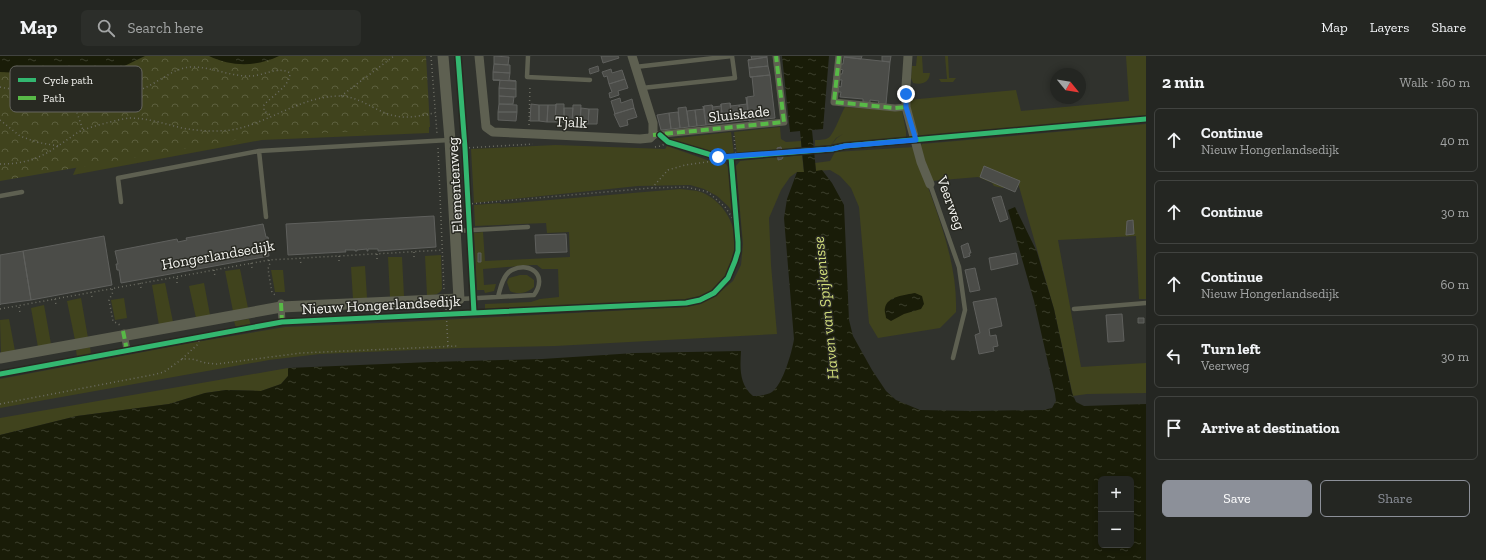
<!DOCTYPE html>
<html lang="en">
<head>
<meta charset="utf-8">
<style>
	body { margin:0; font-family:"Zilla Slab",serif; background:#2c2e2a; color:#f1f3f6 }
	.controls { position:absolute; right:12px; bottom:12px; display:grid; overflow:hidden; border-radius:6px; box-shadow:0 2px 6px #0003 }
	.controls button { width:36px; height:36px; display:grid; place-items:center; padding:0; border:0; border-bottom:1px solid #414340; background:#242622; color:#f1f3f6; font:20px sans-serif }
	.compass { position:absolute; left:1050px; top:12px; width:36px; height:36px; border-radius:50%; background:#242622; box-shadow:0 2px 6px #0003; rotate:120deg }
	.stop { position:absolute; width:12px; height:12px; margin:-9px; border:3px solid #1a73e8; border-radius:50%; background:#fff }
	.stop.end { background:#1a73e8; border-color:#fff; box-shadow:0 1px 4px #0008 }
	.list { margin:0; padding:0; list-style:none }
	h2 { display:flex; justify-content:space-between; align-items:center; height:52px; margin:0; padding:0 16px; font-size:17px }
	h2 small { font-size:13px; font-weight:400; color:#a3a5a5 }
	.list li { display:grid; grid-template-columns:26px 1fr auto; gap:12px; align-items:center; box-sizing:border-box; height:64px; margin:0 8px 8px; padding:0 8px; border:1px solid #414340; border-radius:6px }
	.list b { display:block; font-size:15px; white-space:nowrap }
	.list p { margin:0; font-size:13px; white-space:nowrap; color:#a3a5a5 }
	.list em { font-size:13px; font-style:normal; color:#a3a5a5 }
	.actions { display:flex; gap:8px; padding:12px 16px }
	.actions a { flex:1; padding:9px 0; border:1px solid #8c9099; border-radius:6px; text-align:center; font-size:14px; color:#8c9099 }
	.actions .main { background:#8c9099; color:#fff }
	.icon { flex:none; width:22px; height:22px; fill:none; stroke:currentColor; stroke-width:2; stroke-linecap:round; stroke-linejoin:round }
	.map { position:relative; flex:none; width:1146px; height:504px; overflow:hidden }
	header { display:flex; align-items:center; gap:24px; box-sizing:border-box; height:56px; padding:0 20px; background:#242622; border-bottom:1px solid #414340 }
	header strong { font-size:19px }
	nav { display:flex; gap:22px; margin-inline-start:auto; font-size:14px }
	.search { width:280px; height:36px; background:#2c2e2a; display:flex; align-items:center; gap:10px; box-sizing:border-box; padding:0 14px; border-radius:6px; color:#a3a5a5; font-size:15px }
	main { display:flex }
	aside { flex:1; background:#242622 }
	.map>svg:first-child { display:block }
	.grass { fill:#40431d }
	.park { fill:url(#park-crowns) }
	.water { fill:url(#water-ripples); fill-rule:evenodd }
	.pier { fill:#30322d }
	.building { fill:#4b4c48; stroke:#5f605d }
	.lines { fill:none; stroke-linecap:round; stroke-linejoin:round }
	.path { stroke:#6c6d63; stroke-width:1.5; stroke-dasharray:1 3; stroke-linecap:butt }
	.service { stroke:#5e6051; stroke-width:4.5 }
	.pedestrian { stroke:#5e6051; stroke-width:7 }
	.minor { stroke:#5e6051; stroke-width:9 }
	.tertiary { stroke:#5e6051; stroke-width:11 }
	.quiet { stroke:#58b947; stroke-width:4; stroke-dasharray:8 4; stroke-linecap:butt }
	.cycleway-casing { stroke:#282922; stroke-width:8 }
	.cycleway { stroke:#33b770; stroke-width:5 }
	.route { stroke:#1a73e8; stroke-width:5 }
	.labels { text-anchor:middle; stroke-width:3; stroke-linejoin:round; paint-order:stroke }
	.street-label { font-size:15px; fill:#f5f5f1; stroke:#282922 }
	.water-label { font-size:16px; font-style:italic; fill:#d2de7a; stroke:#282922 }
	.key { fill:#282922; stroke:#666660; stroke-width:1 }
	.key-label { font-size:11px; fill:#f5f5f1 }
</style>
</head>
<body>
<header>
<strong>Map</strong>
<div class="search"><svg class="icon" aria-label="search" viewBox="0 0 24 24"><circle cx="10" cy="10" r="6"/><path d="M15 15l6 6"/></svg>Search here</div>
<nav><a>Map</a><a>Layers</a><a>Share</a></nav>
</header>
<main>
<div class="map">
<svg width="1146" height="504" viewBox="0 0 1146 504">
	<defs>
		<pattern id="park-crowns" width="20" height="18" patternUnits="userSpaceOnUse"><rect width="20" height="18" fill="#40431d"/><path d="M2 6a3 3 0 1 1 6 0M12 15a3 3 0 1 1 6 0" fill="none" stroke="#5c5f3e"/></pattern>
		<pattern id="water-ripples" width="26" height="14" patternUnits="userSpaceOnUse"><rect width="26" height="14" fill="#191c08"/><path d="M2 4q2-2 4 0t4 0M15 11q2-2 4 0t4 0" fill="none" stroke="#3b3e2c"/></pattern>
	</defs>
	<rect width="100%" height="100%" fill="#30322d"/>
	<path class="grass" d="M917,0H922L923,17H930C929,27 922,29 913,27L911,22L912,10H916Z
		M945,0H948L949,22H956L953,26H941L939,23H947Z
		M1126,0H1146V60L920,81L913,69L908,44L1016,34L1021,55L1129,45Z
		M845,51L902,55L906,75V82L832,88L837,82L843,78L836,82L831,89L815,90V84C818,84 825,84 828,82C833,80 840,60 845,51Z
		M429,60V77L262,84L73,119L82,98Z
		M1146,68V243H1139L1136,180L1058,184L1081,311L1146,307V337L1087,338L1073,340L1054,253L1018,127L1003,132L994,130L992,127L978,121L931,125L920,91L922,88Z
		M780,71L781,83L786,86L801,85V91L782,93L781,91L777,92L776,94L737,98L734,76Z
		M731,76L734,98L716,99L669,83Z
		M556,89L665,93L667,90L713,106L726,108L729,112L733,157L728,150L717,140L704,133L690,129L638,130L474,147L471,93Z
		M914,91C931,144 958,199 956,256L940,272L878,282L869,267L859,151L851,132L840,120L830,114L816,115L815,107L830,105L835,96Z
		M802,99L804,116H797L790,121L781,134L769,162L771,209L777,278L555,290L461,292L320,298L269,304L0,352V323L196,286L285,271L403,266L686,251L714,241L733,225L741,209L743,188L736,110L740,105L777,101L778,104L782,103L783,101Z
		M680,133C687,134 695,134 701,136C736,150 748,199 722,226C712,237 700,241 687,244L485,254V248L531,246L540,243L559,241L558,213H542L537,209H532L483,213L484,229L496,228L494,235L485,237L484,234H477L474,177L483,176L485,205L570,201L569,176L547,177L546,167L475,170L474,149L500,147L501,148Z
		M441,199L442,233C439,239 434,239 427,239L425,200Z
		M388,201H402L404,240L390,241Z
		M365,210L367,242L353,243L351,211Z
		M240,213L248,252L233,255L225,215Z
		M271,214H283L285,236H275Z
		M520,219H527L534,224V231C528,237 517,239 510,235L507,226L509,222Z
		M165,227L173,266L159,269L152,229Z
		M204,227L210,259L196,262L189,230Z
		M81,242L88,282L75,284L67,245Z
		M124,242L127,262L115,264L111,244Z
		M44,249L51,288L38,291L31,252Z
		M9,263L15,295L1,298L0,264Z
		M249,263L251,269L236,272L234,265Z
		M90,291L91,298L77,301L76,294Z
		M288,312V320L281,328L261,335L226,334L205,337L169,348L77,360L0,379V362Z"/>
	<path class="park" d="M46,0H426L430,71L252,81L0,125V4Z"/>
	<path class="water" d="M0,0H145L112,16L85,24L79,29C71,28 70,24 72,17L69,12L64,11L21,17L0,16Z
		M209,0H279C256,11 232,11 209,0Z
		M782,0H829L823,73L812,74L816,115L822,114L832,127L844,149L849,264L853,280L872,314L886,335L896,344L920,354L972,355L1043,354L1052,352L1056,345L1055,338L1034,245L1008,154L1015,151L1037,196L1054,253L1072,337L1076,346L1084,350L1146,348V504H0V379L77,360L169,348L205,337L226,334L261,335L281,328L288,320V312L431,306L542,303L635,297L741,295C740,312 739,328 753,340C760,340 767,339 772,336C783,328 792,296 794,283L784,162L787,143L797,116H804L800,75L790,76ZM1101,423H1131V489H1101Z
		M915,237L922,240L924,248L921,253L904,258L891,265L886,262C886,259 884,255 885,252C887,240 906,239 915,237Z"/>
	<path class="pier" d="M816,91V97L800,99L799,92Z"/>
	<path class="building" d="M494,0L509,1L508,9L494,8Z
		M601,0H618L619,2L603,7Z
		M751,0H767V1L748,4L752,3Z
		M844,0H862L861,3L844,1Z
		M882,0H891L890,6L882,5Z
		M767,1L768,10L749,12L748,4Z
		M844,1L890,6L886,48H878L879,45L870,44V47L863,46V43L840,41L841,36H838V30L841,31L842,24H839V18H842L843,14L840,13V8H843Z
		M494,8L510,9V17L493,16Z
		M598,10L599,15L590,18L589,13Z
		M768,10L770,19L750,21L749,12Z
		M611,13L612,17L622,14L625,23L609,28L607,20L604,21L602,16Z
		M493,16L510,17L509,24L516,25L493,24Z
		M770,19L775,62L749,65L747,41L754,40L752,21H750Z
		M625,23L628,32L618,35L619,39L610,42L609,37L612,36L609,28Z
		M493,24L516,25V33L499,32L500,24Z
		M499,32L516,33V41L499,40Z
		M499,40L514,41L513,48H499Z
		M746,41L749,65V64L741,65L739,49L747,48Z
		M620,42L621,47L632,43L634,52L615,58L611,45Z
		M730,47L731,50L739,49L741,65L732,66Z
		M730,47L732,66L723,67L721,48Z
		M499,48L517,49V56H498Z
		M531,48L539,49V65H530Z
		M556,48L555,66H547L548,49H556Z
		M556,48H564V66H555Z
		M721,48L723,67L715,68L712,49L713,51L721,50Z
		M539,49H548L547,66L539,65Z
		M573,49H581L580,67H572Z
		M712,49L715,68L706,69L704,50Z
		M703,50L706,69L697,70L695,54L704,53Z
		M686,51L689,71L680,72L678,52Z
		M564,52H573L572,67L564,66Z
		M581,52L589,53L588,68L580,67Z
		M634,52L637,61L627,64L628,69L620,71L614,58Z
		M589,53H598L597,68H588Z
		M695,54L697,70L689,71L687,55Z
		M498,56H517L516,65L498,64Z
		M678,56L680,72L671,73L669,57Z
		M669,57L671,73L661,74L657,59Z
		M781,91L783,101L782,103L778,104L777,92Z
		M984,110L1020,125L1015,136L980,121Z
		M1001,140L1008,163L1000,166L992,142Z
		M434,160L436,191L378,195V193H368V195H367V193L357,194V195H355V194H345L346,196H344L288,199L286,168Z
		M1133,164L1134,178L1126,179L1127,165Z
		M263,168L266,181H268L269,186H267L269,200L121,227L119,214H117L116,208H118L115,195L177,183L178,186L187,184L186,182Z
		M566,178L567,196L536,197L535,179Z
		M104,180L112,229L31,244L23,195Z
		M968,187L971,197H969L970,200L964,202L961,190Z
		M23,195L31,244L1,248L0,249V199Z
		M478,197H481V206H478Z
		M1016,197L1018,208L991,214L989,202Z
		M975,212L980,234L970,236L965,214Z
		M996,242L1002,270L989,273L990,280L996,279L998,290L993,291L994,295L979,298L975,279L980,277L973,246Z
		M1122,258L1124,285L1108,286L1106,259Z
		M1138,262H1144V267H1138Z"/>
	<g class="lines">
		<path class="path" d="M431,0L437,78
			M0,31C15,35 30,31 45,32C76,33 106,42 136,35C156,30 172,11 192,11C212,11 231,21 252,20C265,19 279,10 290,17C290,30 273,39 264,49V55L272,60
			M69,34L83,74
			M341,40L394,0
			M0,64L20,80L36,86L58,90
			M529,69L530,29
			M734,80L736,101
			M655,91L661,90L668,86
			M438,92L444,234
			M465,92L533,88
			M0,108C11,108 22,107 33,103C49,98 63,86 77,77C84,72 120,63 129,62C148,62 165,68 182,72C199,75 214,76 231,74C268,68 300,40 340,40C360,40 377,57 396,60C409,63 423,59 435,57
			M652,132L668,114L685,109L714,105L718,101
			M468,148L651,132L686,131L708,136L725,151L736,167
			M414,196V202
			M377,198V206
			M339,200V208
			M300,202L301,208
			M269,204L270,207L268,213L272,237L277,240
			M251,207L252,212
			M214,214L215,221
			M177,222V228
			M140,227L141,232
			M112,233L113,236L109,244L113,265L120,269
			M91,236L92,241
			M55,243L56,249
			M19,251L20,257
			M0,253L269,204L443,194
			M446,253L448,290
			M182,303L197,289L201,281
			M0,348L152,319L164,316L182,303H192L206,307L217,308L301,297L458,290"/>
		<path class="service" d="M528,0L527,21L590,24
			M635,11L732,0
			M642,32L735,22L732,0
			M259,95L266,161
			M930,128L959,211L965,254L953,302
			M0,140L22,136
			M121,146L118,122L259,95L449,84
			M456,175L528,171
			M460,243L534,239C548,220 531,205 512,214C503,218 500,233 498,241
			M1074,253L1146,247"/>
		<path class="pedestrian" d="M839,0L834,46L895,52L906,51
			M653,79L784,66L776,0
			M281,247L282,266
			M124,277L127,294"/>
		<path class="minor" d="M479,0L486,71L493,76L640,83L650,82L653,79V67L632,0
			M908,0L906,30V51L921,106L930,128"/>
		<path class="tertiary" d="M0,302L281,251L459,243L450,84L443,0"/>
		<path class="quiet" d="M839,0L834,46L895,52L906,51
			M653,79L784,66L776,0
			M281,247L282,266
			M123,275L127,294"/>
		<g class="cycleway-casing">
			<path id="cycleway" d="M458,0L465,92L474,257
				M660,79L668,86L718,101H731L832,93L845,90L1146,63
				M0,318L282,266L686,247L700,244L714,237L728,222L735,205L738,195V186L731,101"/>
		</g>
		<use href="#cycleway" class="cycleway"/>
	</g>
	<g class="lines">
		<path class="route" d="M718,101L832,93L845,90L916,84L906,51V38"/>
	</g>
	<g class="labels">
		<g class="street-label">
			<text transform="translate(739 58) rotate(-6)" y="5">Sluiskade</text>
			<text transform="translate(571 66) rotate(3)" y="5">Tjalk</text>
			<text transform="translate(455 129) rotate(-93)" y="5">Elementenweg</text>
			<text transform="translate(951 147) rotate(70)" y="5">Veerweg</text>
			<text transform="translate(218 199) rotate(-10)" y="5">Hongerlandsedijk</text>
			<text transform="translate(381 249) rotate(-3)" y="5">Nieuw Hongerlandsedijk</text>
		</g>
		<g class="water-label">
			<text transform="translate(825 252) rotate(-96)" y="6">Haven van Spijkenisse</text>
		</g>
	</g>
	<rect x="10" y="10" width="132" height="46" rx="6" class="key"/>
	<rect x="18" y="22" width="18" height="4" fill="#33b770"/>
	<rect x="18" y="40" width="18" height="4" fill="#58b947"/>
	<g class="key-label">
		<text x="43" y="28">Cycle path</text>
		<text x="43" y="46">Path</text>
	</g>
</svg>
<div class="controls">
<button>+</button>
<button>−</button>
</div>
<svg class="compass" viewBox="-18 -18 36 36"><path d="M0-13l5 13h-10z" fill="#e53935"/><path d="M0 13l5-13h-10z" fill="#a3a5a5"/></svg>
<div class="stop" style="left:718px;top:101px"></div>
<div class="stop end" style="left:906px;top:38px"></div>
</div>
<aside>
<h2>2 min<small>Walk · 160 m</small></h2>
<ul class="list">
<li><svg class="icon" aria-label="ahead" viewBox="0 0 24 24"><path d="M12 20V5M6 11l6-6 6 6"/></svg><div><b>Continue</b><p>Nieuw Hongerlandsedijk</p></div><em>40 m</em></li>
<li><svg class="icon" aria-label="ahead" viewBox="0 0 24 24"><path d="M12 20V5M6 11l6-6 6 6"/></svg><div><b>Continue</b></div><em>30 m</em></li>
<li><svg class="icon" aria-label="ahead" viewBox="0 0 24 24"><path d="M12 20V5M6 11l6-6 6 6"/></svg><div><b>Continue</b><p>Nieuw Hongerlandsedijk</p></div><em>60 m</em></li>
<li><svg class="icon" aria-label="left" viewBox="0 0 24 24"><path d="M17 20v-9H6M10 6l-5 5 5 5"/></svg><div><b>Turn left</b><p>Veerweg</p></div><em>30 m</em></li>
<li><svg class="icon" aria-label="arrive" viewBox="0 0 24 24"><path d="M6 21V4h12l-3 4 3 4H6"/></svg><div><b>Arrive at destination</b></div></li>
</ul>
<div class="actions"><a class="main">Save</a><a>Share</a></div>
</aside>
</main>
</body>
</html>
